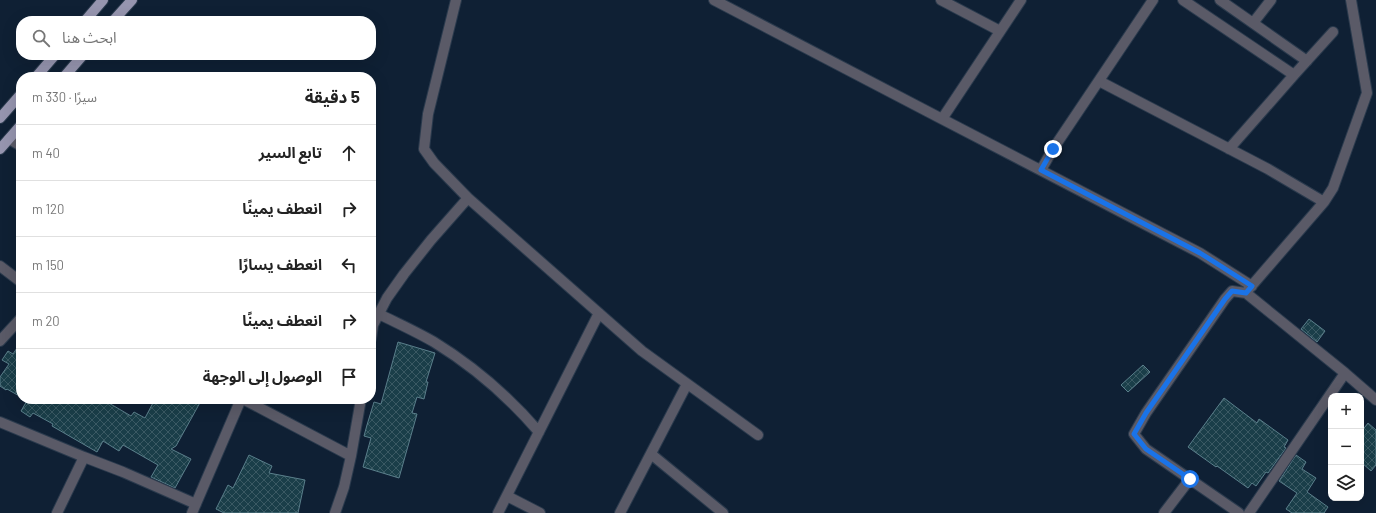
<!DOCTYPE html>
<html lang="ar">
<head>
<meta charset="utf-8">
<style>
	body { margin:0; font-family:Barlow,"Noto Sans Arabic",sans-serif; background:#f6f6f6; color:#222; direction:rtl }
	.controls { position:absolute; right:12px; bottom:12px; display:grid; overflow:hidden; border-radius:8px; box-shadow:0 4px 16px #0002 }
	.controls button { width:36px; height:36px; display:grid; place-items:center; padding:0; border:0; border-bottom:1px solid #e0e0e0; background:#fff; color:#222; font:20px sans-serif }
	.stop { position:absolute; width:12px; height:12px; margin:-9px; border:3px solid #1a73e8; border-radius:50%; background:#fff }
	.stop.end { background:#1a73e8; border-color:#fff; box-shadow:0 1px 4px #0008 }
	.list { margin:0; padding:0; list-style:none }
	h2 { display:flex; justify-content:space-between; align-items:center; height:52px; margin:0; padding:0 16px; font-size:17px }
	h2 small { font-size:13px; font-weight:400; color:#767676 }
	.list li { display:grid; grid-template-columns:26px 1fr auto; gap:12px; align-items:center; box-sizing:border-box; height:56px; padding:0 16px; border-top:1px solid #e0e0e0 }
	.list b { display:block; font-size:15px; white-space:nowrap }
	.list em { font-size:13px; font-style:normal; color:#767676 }
	.icon { flex:none; width:22px; height:22px; fill:none; stroke:currentColor; stroke-width:2; stroke-linecap:round; stroke-linejoin:round }
	.map { position:relative; flex:none; width:1376px; height:513px; overflow:hidden; direction:ltr }
	.search { position:absolute; background:#fff; box-shadow:0 4px 16px #0002; left:16px; top:16px; width:360px; height:44px; display:flex; align-items:center; gap:10px; box-sizing:border-box; padding:0 14px; border-radius:16px; color:#767676; font-size:15px }
	.panel { position:absolute; background:#fff; box-shadow:0 4px 16px #0002; left:16px; top:72px; width:360px; height:332px; border-radius:16px; direction:rtl }
	.map>svg:first-child { display:block }
	.building { fill:url(#building-cross-hatch); stroke:#5a7f8b }
	.lines { fill:none; stroke-linecap:round; stroke-linejoin:round }
	.minor-casing { stroke:#2a3a4d; stroke-width:12 }
	.major-casing { stroke:#2a3a4d; stroke-width:12 }
	.minor { stroke:#5a5a67; stroke-width:10 }
	.major { stroke:#9695af; stroke-width:10 }
	.route { stroke:#1a73e8; stroke-width:5 }
</style>
</head>
<body>
<div class="map">
<svg width="1376" height="513" viewBox="0 0 1376 513">
	<defs>
		<pattern id="building-cross-hatch" width="8" height="8" patternUnits="userSpaceOnUse"><rect width="8" height="8" fill="#1a3e49"/><path d="M0 0l8 8M0 8l8-8" fill="none" stroke="#3a5963"/></pattern>
	</defs>
	<rect width="100%" height="100%" fill="#0f2034"/>
	<path class="building" d="M1309,319L1325,331L1317,342L1301,329Z
		M21,342V397L7,389L6,390L0,386V377L9,364L2,360L8,351L13,354Z
		M398,342L435,353L426,382H428L424,399L417,397L412,413L417,414L399,478L363,467L371,438L364,436L367,425L374,402L381,404Z
		M1143,365L1150,372L1128,392L1121,385Z
		M1224,398L1257,423L1259,419L1288,440L1284,447L1286,448L1268,473L1266,472L1256,486L1252,483L1248,488L1217,466L1216,467L1188,447Z
		M28,399H102L131,416L134,412L145,418L155,399H202L176,446L171,449L191,459L175,488L151,477L158,465L123,445L119,451L103,441L97,452L52,426L53,424L33,413L30,417L21,411Z
		M1368,423L1376,430V465L1371,471L1361,462V432Z
		M249,455L272,466L269,473L305,480L298,513H224L216,509L228,485L233,488Z
		M1296,455L1306,462L1302,469L1316,478L1307,492L1328,507L1324,513H1292L1286,509L1297,493L1279,481Z"/>
	<g class="lines">
		<g class="minor-casing">
			<path id="minor" d="M714,0L942,119
				M941,0L1000,31
				M1021,0L942,119L1200,253L1252,286
				M1183,0L1294,75L1333,32
				M1220,0L1307,61
				M1253,23L1271,0
				M1099,81L1268,169L1324,202
				M9,139L21,146
				M1229,149L1294,75
				M1041,170L1053,149L1153,0
				M468,198L642,351L758,435
				M0,266L21,282
				M1248,290L1324,202L1333,188L1367,93L1351,0
				M379,314C397,323 417,332 434,342C473,366 509,397 539,432
				M371,339L373,325L387,298L404,274L431,240L468,198L434,163L424,149L428,114L456,0
				M0,341L21,318
				M243,399L351,456
				M0,422L84,457L57,513
				M651,454L723,513
				M84,457L123,472L196,504
				M507,496L540,513
				M192,513L241,399
				M335,513L344,487L351,456L361,399
				M498,513L599,313
				M620,513L687,384
				M1164,513L1190,479
				M1239,513L1146,449L1134,434L1146,413L1225,299L1232,291L1246,293L1345,373L1376,400
				M1249,513L1345,373"/>
		</g>
		<g class="major-casing">
			<path id="major" d="M85,21L103,0
				M113,21L132,0
				M36,77L55,55
				M64,77L83,55
				M0,118L21,94
				M0,149L21,125"/>
		</g>
		<use href="#minor" class="minor"/>
		<use href="#major" class="major"/>
	</g>
	<g class="lines">
		<path class="route" d="M1053,149L1041,170L1200,253L1252,286L1246,293L1232,291L1225,299L1146,413L1134,434L1146,449L1190,479"/>
	</g>
</svg>
<div class="controls">
<button>+</button>
<button>−</button>
<button><svg class="icon" aria-label="layers" viewBox="0 0 24 24"><path d="M12 4l9 5-9 5-9-5zM3 14l9 5 9-5"/></svg></button>
</div>
<div class="stop" style="left:1190px;top:479px"></div>
<div class="stop end" style="left:1053px;top:149px"></div>
<div class="search"><svg class="icon" aria-label="search" viewBox="0 0 24 24"><circle cx="10" cy="10" r="6"/><path d="M15 15l6 6"/></svg>ابحث هنا</div>
<section class="panel">
<h2>5 دقيقة<small>سيرًا · 330 m</small></h2>
<ul class="list">
<li><svg class="icon" aria-label="ahead" viewBox="0 0 24 24"><path d="M12 20V5M6 11l6-6 6 6"/></svg><div><b>تابع السير</b></div><em>40 m</em></li>
<li><svg class="icon" aria-label="right" viewBox="0 0 24 24"><path d="M7 20v-9h11M14 6l5 5-5 5"/></svg><div><b>انعطف يمينًا</b></div><em>120 m</em></li>
<li><svg class="icon" aria-label="left" viewBox="0 0 24 24"><path d="M17 20v-9H6M10 6l-5 5 5 5"/></svg><div><b>انعطف يسارًا</b></div><em>150 m</em></li>
<li><svg class="icon" aria-label="right" viewBox="0 0 24 24"><path d="M7 20v-9h11M14 6l5 5-5 5"/></svg><div><b>انعطف يمينًا</b></div><em>20 m</em></li>
<li><svg class="icon" aria-label="arrive" viewBox="0 0 24 24"><path d="M6 21V4h12l-3 4 3 4H6"/></svg><div><b>الوصول إلى الوجهة</b></div></li>
</ul>
</section>
</div>
</body>
</html>
